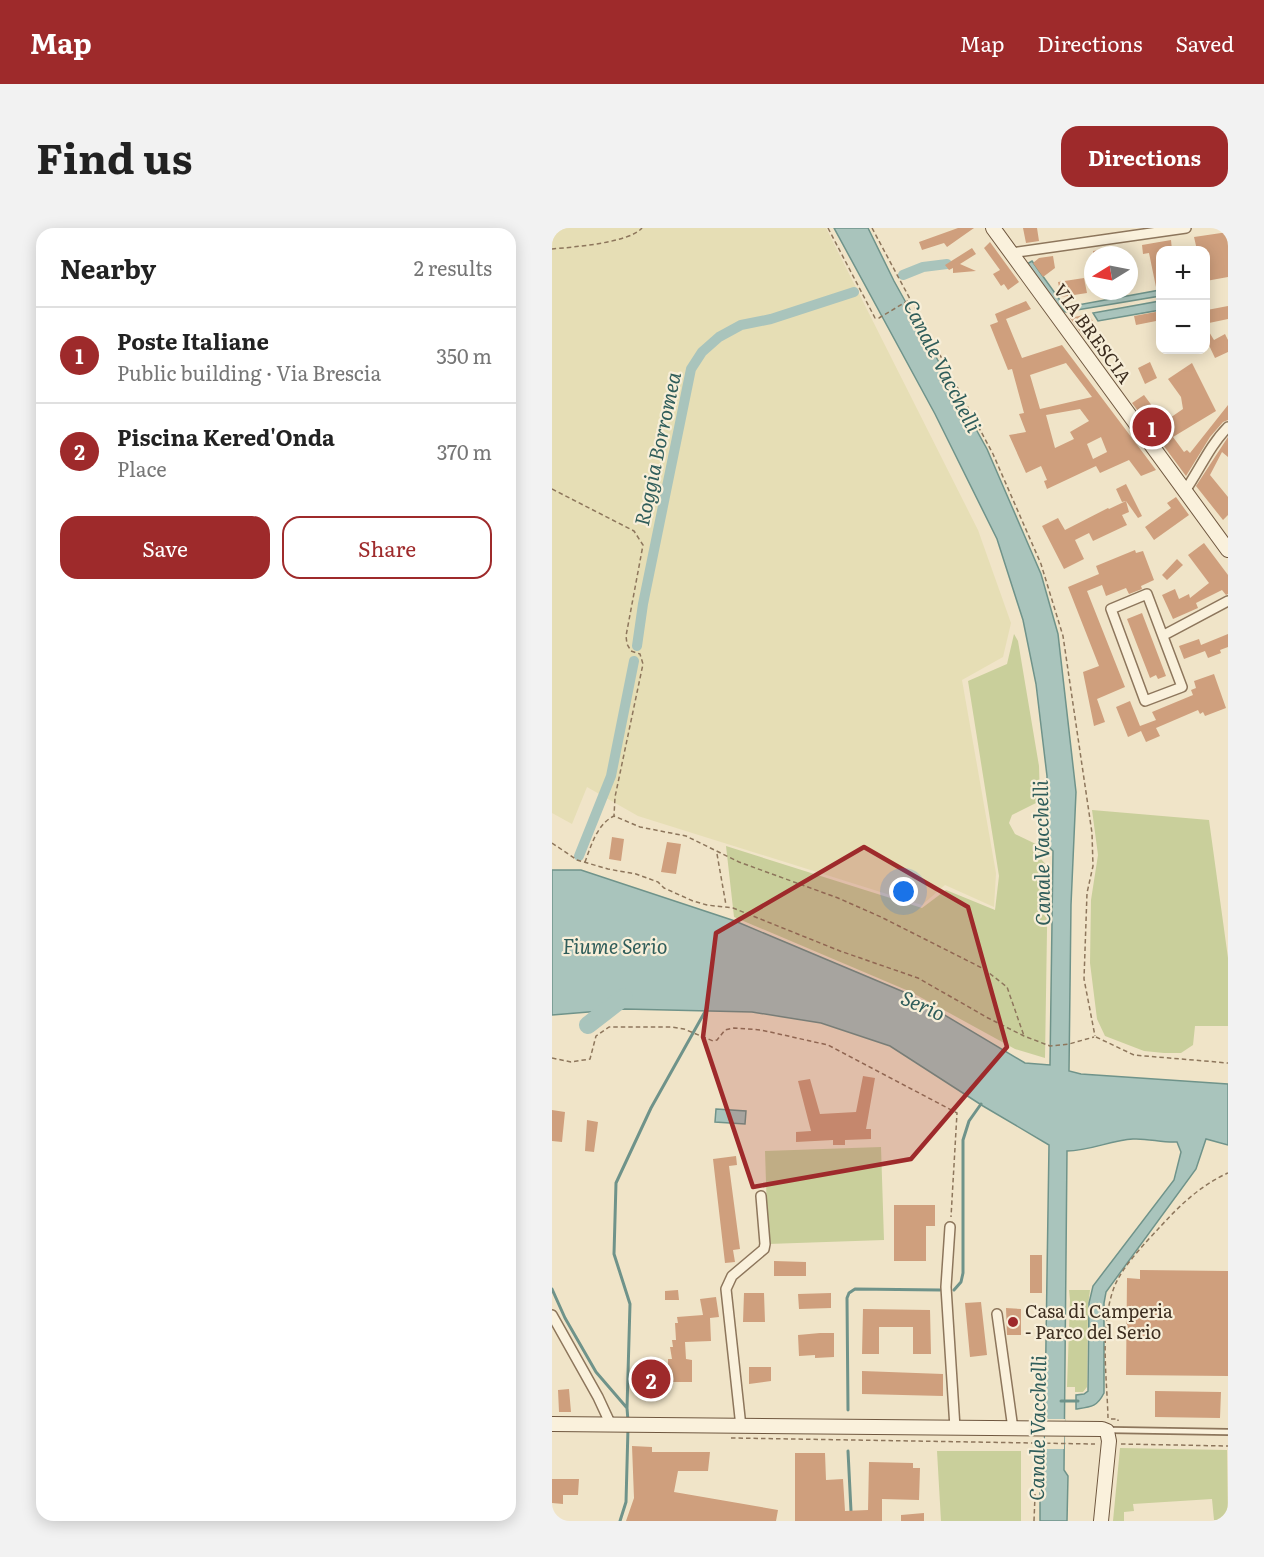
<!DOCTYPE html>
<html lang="en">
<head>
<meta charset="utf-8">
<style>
	body { margin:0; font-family:Literata,serif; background:#f2f2f2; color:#222 }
	.controls { position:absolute; right:18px; top:18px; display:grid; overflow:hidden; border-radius:12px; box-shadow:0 3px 15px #0003 }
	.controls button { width:54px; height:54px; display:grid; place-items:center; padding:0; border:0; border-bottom:2px solid #e0e0e0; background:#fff; color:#222; font:30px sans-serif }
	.compass { position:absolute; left:532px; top:18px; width:54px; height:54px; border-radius:50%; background:#fff; box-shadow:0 3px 15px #0003; rotate:260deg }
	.you { position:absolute; left:352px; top:664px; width:21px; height:21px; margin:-15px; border:4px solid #fff; border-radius:50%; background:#1a73e8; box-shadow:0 0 0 9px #1a73e833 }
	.badge { display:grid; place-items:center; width:39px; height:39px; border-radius:50%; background:#9e2a2b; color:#fff; font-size:20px; font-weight:700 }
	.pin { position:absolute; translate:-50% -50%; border:3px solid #fff; box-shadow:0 2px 6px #0006 }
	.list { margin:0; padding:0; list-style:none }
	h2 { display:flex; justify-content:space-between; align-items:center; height:78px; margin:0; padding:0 24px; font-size:26px }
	h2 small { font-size:20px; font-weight:400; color:#767676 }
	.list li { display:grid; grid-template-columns:39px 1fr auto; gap:18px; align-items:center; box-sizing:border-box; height:96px; padding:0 24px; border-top:2px solid #e0e0e0 }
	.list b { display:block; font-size:22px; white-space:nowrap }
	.list p { margin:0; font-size:20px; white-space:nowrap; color:#767676 }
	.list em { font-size:20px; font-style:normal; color:#767676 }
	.actions { display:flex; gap:12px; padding:18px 24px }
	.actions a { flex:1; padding:14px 0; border:2px solid #9e2a2b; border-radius:18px; text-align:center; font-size:21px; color:#9e2a2b }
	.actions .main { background:#9e2a2b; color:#fff }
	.map { position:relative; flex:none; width:676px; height:1293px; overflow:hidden; border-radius:18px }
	header { display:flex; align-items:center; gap:36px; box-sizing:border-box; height:84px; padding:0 30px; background:#9e2a2b; color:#fff }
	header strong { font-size:28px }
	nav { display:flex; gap:33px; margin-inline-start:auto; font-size:21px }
	.intro { display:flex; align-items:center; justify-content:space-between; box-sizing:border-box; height:144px; padding:0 36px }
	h1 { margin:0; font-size:42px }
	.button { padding:15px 27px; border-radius:18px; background:#9e2a2b; color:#fff; font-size:21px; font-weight:700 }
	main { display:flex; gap:36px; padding:0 36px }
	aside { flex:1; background:#fff; border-radius:18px; box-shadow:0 3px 15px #0003 }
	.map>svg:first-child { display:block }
	.farmland { fill:#e6deb5 }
	.green { fill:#c9cf9b }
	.water { fill:#a9c4bc; stroke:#6f938a; stroke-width:1.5 }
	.pier { fill:#f0e4c8 }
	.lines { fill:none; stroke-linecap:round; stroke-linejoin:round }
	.stream { stroke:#6f938a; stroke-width:3 }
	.canal { stroke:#a9c4bc; stroke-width:10 }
	.river { stroke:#a9c4bc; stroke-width:18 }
	.building { fill:#cf9f7d; fill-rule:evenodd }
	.lane-casing { stroke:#8d765c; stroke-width:8 }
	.street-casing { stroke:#8d765c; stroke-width:12 }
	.secondary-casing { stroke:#6f573f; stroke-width:16 }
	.path { stroke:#8d765c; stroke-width:1.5; stroke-dasharray:4.5 3; stroke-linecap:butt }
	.lane { stroke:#faf1dc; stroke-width:4.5 }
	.street { stroke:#faf1dc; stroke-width:9 }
	.secondary { stroke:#faf1dc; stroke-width:14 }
	.marked { fill:#9e2a2b; fill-opacity:0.2; stroke:#9e2a2b; stroke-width:4.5; stroke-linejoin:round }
	.poi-dot { fill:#9e2a2b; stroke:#f7eed8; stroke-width:2 }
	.labels { text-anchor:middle; stroke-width:4.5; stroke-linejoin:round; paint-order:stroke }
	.street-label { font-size:18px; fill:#3d2e20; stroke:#f7eed8 }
	.poi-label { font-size:18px; fill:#3d2e20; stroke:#f7eed8; text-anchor:start }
	.water-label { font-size:20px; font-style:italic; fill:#2f5d5a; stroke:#f7eed8 }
</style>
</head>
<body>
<header>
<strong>Map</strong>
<nav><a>Map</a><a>Directions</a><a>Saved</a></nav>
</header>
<div class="intro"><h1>Find us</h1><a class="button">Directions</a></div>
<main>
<aside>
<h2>Nearby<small>2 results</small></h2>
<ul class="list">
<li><span class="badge">1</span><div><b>Poste Italiane</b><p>Public building · Via Brescia</p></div><em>350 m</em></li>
<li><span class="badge">2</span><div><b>Piscina Kered'Onda</b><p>Place</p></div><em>370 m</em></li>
</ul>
<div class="actions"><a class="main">Save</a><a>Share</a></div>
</aside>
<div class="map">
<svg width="676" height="1293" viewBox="0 0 676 1293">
	<rect width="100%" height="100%" fill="#f0e4c8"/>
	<path class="farmland" d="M0,0H274L426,302L459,395L451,429L410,452L444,645L442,679L393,657L370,677L86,588L35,559L20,596L0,585Z"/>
	<path class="green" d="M462,406L466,413L487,538L488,573L460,587L457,595L463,606L488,618L489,631L496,639L493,830L463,821L359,764L182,689L174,618L370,680L394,662L443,682L447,648L416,453L455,436Z
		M540,582L657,592L676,730V798H643L641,817L629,825H612L592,823L553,808L545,791L538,735L539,672L546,627Z
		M329,919L332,1012L216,1016L213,923Z
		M517,1062H538L536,1078L535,1159L531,1164H523V1159H515L518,1072Z
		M568,1220L675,1222L676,1292H662L660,1271L581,1276L582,1283L572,1284V1293H561Z
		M385,1223H469V1293H389Z"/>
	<path class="water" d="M282,0H316L342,53L435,221L489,346L506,406L524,564L519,677L517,843L529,846L676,856V917L654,911L644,941L554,1064L552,1075V1165C545,1179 539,1179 524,1181V1167L532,1166L536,1163L537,1075L541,1058L622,952L629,924L625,914C610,915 596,910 581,911C559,912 538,923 515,923L512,1242L516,1248L515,1293H488V1247L492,1243L497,917L431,878L338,818L269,795L200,784L73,781L0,787V642H29L183,693L359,767L473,835L498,837L501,623L495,617V548L484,456L471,392L445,311L383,186Z
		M480,33L510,75L515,79L608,62V68L513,84L503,74L475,36Z
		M608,73V82L546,93L541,85Z
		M164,881L194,883L193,896L163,894Z"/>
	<path class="pier" d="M493,1191H513L512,1221H493Z"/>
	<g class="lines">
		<path class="stream" d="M0,1061L13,1090L44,1144L75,1180L76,1193
			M402,1062L409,1054L411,1045V912L417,893L429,876
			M509,1173H526
			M75,1180L78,1076L62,1026L64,955L99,880L155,780
			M296,1182L295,1070L297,1065L303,1061L388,1062
			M296,1223L299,1283
			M68,1293L74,1274L76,1200"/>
		<path class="canal" d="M351,47L371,39L395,36
			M85,418L91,376L139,141L150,124L167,109L189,97L219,91L302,64
			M27,628L59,548L82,433"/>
		<path class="river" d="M36,797L72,769"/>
	</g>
	<path class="building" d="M406,0H422L395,19L392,15L370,22L367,14Z
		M471,0H485L487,13L474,15Z
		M676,4V49L654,53V22H645L642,9Z
		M619,12L620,22H609V58L604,59L597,25L591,26L590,17Z
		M438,14L467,54L456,62L452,56L449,58L441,46L448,42L432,20Z
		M565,19L566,27H541V23Z
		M420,20L424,26L408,36L424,43L401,45V40L397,42L393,37Z
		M501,28L503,40L491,49L481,35L487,30Z
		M532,50L535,65L509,69L506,54Z
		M474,73L479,81L454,91L470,130L510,117L604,242L589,248L577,232L548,245L544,238L495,261L492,253L495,252L489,238L474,245L457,207L474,204L467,186L472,185L460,141L456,142L438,97L446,94L443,86ZM514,135L540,169L488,181L478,147ZM528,181L537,193L518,204L522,211L503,220L494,187ZM549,209L555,224L541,231L535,216Z
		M676,78V91L657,95L655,82Z
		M609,83V92L584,97L582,88Z
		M536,86L546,100L532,109L518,90Z
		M654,99L662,112L673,106L676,112V124L663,130L654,111Z
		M598,134L605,150L593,156L586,140Z
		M640,135L664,183L621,209L632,224L635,222L638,225L676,177V192L671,194L658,209L634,248L580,175L592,167L612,194L631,181L629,169L616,151Z
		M676,209V229L670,224L658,247L676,269V287L671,292L644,258Z
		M574,256L590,288L586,290L574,273L570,274L564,261Z
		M624,269L637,287L602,312L593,299L619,280L615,275Z
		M574,273L577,284L570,287L575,297L541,313L537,305L523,312L532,331L512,341L490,298L506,290L513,302L556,280L557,281Z
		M652,315L676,347V366L674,367L670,362L644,375L646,380L621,391L610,367L623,361L627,371L637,366L638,370L657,355L636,327Z
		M583,322L584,325L591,323L602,352L589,358L590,361L577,366L574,360L554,368L550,357L535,363L573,459L545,471L553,494L542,498L531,444L547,438L516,359L547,346L544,338Z
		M625,331L631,337L615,352L610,347Z
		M590,385L614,448L606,451L604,447L598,450L575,391Z
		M676,406V419L668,422L669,425L656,430L653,423L632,431L627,418L647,411L649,417Z
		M662,446L674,480L653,488L651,484L648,486L646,482L604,500L608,508L594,514L589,503L576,509L564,479L578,473L588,498L604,492L600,484L641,467L639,462L644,460L642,453Z
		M60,609L72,611L69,633L57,631Z
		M115,614L129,616L124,646L109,644Z
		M311,848L323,850L314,901H319V911L293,912V917H281V912L244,914V904L259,903L246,853L258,851L268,886L304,884Z
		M0,882L13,884L10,914L0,913Z
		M35,892L46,894L42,924L33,923Z
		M184,928L185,937L177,938L188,1021L181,1022L183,1034L173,1035L161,931Z
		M342,977H383V998H374V1033H342Z
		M478,1027H490V1065H478Z
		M222,1033L254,1034V1048H222Z
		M588,1042L676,1043V1148L574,1147L575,1050L588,1051Z
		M126,1062L127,1072H113V1063Z
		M192,1065H212L213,1094H191Z
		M279,1065V1080L247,1081L246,1066Z
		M164,1069L167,1089L158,1090L159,1113L133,1114L134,1131L140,1132V1154H107L108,1164H91V1137H116V1131H120L118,1119H121L120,1112H124L123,1095H126L125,1089L151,1087L148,1071Z
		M429,1074L435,1127L418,1129L413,1075Z
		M454,1080L469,1081V1107H455Z
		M311,1081L378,1082L379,1126H361V1099H327V1126H310Z
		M268,1105H282V1129L263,1130V1127L247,1128L246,1107Z
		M197,1139H219V1153L197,1156Z
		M310,1143L391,1146V1168L310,1166Z
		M17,1161L19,1184H7L6,1162Z
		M603,1163L669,1164L668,1190L603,1189Z
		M80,1218L100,1219V1224H158L156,1243H126L122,1264L226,1282L224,1293H74L82,1270Z
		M243,1225H273L274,1252L291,1251L293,1283L316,1282L317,1234L361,1235V1240H368L367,1272L330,1271V1293H243Z
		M0,1251H27L26,1267H11V1276L0,1275Z
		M372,1285V1293H349V1287Z"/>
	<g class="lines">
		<g class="lane-casing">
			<path id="lane" d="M558,1202L676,1204"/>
		</g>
		<g class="street-casing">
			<path id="street" d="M459,25L634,0
				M633,263C648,241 658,217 676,199
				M595,366L630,459L593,473L559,381Z
				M612,407L676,373
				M398,999L394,1059L403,1200
				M445,1086L461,1201
				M0,1087L46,1169L59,1197
				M189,1199L174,1061L180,1048L212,1021L213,1016L209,968"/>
		</g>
		<g class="secondary-casing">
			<path id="secondary" d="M441,0L676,322
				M0,1196L550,1201L555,1203L557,1213L549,1293"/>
		</g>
		<path class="path" d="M276,0L323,90H327L357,72
			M320,0L441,226L489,336L511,408L540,605L541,638L535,665L532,751L543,808
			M0,21C21,19 77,15 90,0
			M0,261L82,303L91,317L74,408L75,416L79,423L88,426L91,436L63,569L62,588
			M0,615L25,632L56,641L84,646L106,654L112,660L141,673L155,677L181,680L288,723L366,750L436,790L472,808L498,818L517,816L542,809
			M165,626L174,677
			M33,634C39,618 45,596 62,588L88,599L134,608L187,634L286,670L329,689L432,741L455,759L472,808
			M544,809L582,827L676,835
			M0,830L19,834L38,831L44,808L57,799H119L132,801L161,813L165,812L173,802L182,800L209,802L276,817L405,885L399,989
			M556,1190C555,1148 547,1097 563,1057C571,1038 594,1014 608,999C628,977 649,957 676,945
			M559,1191H566V1193
			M179,1210L543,1216
			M569,1216L676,1218
			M482,1293L485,1217"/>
		<use href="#lane" class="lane"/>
		<use href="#street" class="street"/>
		<use href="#secondary" class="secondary"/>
	</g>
	<path class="marked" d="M312,619L416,679L455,819L359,931L201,959L151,809L164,705Z"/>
	<circle class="poi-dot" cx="461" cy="1094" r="6"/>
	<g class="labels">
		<g class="street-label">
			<text transform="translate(540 106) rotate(54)" y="6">VIA BRESCIA</text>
		</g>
		<g class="poi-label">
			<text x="473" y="1090">Casa di Camperia<tspan x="473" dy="21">- Parco del Serio</tspan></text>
		</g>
		<g class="water-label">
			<text transform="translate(390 138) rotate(63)" y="7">Canale Vacchelli</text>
			<text transform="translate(106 221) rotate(-78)" y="7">Roggia Borromea</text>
			<text transform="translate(490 625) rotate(-91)" y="7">Canale Vacchelli</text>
			<text x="63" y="726">Fiume Serio</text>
			<text transform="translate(371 778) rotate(24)" y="7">Serio</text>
			<text transform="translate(486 1200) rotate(-89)" y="7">Canale Vacchelli</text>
		</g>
	</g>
</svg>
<div class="controls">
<button>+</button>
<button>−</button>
</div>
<svg class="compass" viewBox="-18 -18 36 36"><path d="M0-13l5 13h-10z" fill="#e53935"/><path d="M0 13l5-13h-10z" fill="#767676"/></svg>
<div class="you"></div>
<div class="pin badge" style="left:600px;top:199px">1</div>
<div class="pin badge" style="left:99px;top:1151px">2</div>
</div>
</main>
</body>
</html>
